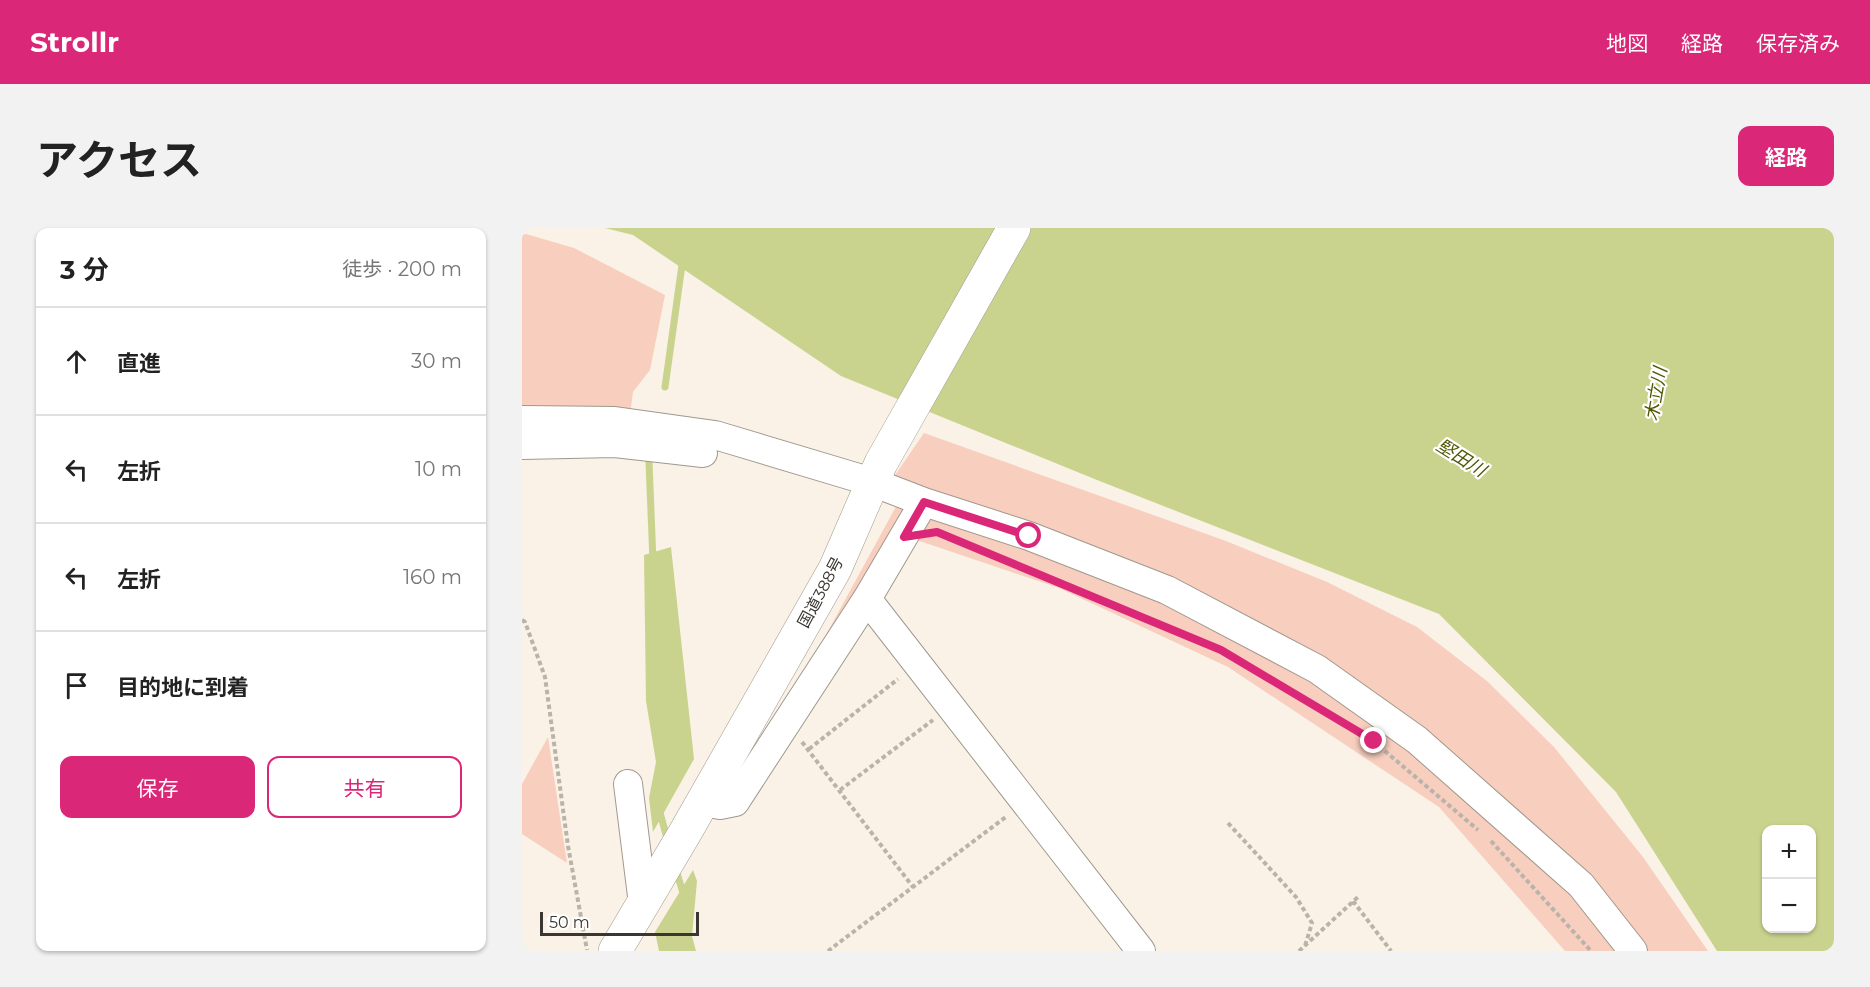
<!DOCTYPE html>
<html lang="ja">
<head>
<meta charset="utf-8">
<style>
	body { margin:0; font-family:Montserrat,"Noto Sans JP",sans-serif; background:#f2f2f2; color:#222 }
	.controls { position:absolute; right:18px; bottom:18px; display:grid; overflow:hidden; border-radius:12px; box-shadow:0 2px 4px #0004 }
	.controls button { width:54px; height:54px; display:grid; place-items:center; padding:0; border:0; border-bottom:2px solid #e0e0e0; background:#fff; color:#222; font:30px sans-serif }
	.scale { position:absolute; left:18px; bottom:15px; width:159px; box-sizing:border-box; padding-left:6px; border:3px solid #3a3733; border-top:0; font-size:16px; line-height:21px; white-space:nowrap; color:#3a3733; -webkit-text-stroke:4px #fff; paint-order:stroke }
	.stop { position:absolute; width:18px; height:18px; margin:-14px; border:4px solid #db2777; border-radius:50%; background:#fff }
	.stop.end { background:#db2777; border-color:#fff; box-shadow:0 2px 6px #0008 }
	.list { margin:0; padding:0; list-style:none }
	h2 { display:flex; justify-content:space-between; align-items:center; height:78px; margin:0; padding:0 24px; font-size:26px }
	h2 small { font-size:20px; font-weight:400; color:#767676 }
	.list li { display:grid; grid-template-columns:39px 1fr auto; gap:18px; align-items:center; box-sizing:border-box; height:108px; padding:0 24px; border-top:2px solid #e0e0e0 }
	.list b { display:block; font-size:22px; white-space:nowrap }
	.list em { font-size:20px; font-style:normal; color:#767676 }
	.actions { display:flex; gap:12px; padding:18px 24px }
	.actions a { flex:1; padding:14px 0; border:2px solid #db2777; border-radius:12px; text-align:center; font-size:21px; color:#db2777 }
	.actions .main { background:#db2777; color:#fff }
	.icon { flex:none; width:33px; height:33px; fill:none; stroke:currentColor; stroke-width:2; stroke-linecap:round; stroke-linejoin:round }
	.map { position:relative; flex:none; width:1312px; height:723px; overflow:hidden; border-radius:12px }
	header { display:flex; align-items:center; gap:36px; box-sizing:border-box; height:84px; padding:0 30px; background:#db2777; color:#fff }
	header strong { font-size:28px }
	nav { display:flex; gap:33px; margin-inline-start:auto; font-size:21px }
	.intro { display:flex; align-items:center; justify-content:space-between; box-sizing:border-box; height:144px; padding:0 36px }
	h1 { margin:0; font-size:42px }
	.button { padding:15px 27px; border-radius:12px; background:#db2777; color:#fff; font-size:21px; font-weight:700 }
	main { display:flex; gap:36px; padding:0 36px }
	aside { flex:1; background:#fff; border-radius:12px; box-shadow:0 2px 4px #0004 }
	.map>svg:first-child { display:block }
	.green { fill:#f8cebf }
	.water { fill:#cad38e; fill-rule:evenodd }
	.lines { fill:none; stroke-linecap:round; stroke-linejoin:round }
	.stream { stroke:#cad38e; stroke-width:7 }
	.minor-casing { stroke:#a0988d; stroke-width:30 }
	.highway-casing { stroke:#a0988d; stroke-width:34 }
	.path { stroke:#b9b3a9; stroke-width:4; stroke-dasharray:4.5 3; stroke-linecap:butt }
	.minor { stroke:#fff; stroke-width:28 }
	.highway { stroke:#fff; stroke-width:33 }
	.route { stroke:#db2777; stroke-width:8 }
	.labels { text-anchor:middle; stroke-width:4.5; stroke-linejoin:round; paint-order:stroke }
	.street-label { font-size:16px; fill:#3a3733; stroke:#fff }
	.water-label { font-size:18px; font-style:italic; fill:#515805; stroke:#fff }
</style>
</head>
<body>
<header>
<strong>Strollr</strong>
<nav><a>地図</a><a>経路</a><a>保存済み</a></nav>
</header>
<div class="intro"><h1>アクセス</h1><a class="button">経路</a></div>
<main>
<aside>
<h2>3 分<small>徒歩 · 200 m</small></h2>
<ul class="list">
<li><svg class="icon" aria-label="ahead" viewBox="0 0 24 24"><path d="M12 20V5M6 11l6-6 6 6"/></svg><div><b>直進</b></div><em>30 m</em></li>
<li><svg class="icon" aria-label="left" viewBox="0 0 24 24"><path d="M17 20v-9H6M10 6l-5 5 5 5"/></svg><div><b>左折</b></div><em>10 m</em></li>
<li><svg class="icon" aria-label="left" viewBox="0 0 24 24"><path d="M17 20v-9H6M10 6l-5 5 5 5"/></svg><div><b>左折</b></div><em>160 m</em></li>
<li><svg class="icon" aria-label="arrive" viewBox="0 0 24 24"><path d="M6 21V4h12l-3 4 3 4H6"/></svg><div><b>目的地に到着</b></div></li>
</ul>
<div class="actions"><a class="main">保存</a><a>共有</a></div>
</aside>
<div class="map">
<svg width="1312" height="723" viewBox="0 0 1312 723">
	<rect width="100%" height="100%" fill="#faf2e6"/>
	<path class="green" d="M4,6L52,20L143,67L128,142L111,164L108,187H0V7Z
		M402,205L704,313L805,354L895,399L965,453L1032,519L1121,629L1186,723H1043L917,579L706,439L537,360L374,305L299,416L377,273L369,253Z
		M26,509L45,635L0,606V556Z"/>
	<path class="water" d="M83,0H1312V723H1195L1094,564L917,386L575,252L319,148L111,7ZM1244,602H1290V700H1244Z
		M149,319L172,531L131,604L127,570L134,534L124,473L122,327Z
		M171,642L175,653L170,708L174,723H137L133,704Z"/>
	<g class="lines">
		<path class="stream" d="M143,159L160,37L163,31
			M127,234L131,333
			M137,581L146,614
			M154,642L162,668"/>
		<g class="minor-casing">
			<path id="minor" d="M0,192L93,193L193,207L350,254L402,274L507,308L645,362L795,441L895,512L1059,657L1111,723
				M0,217L93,215L181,225
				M345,371L619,723
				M106,556L121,676
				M181,574L198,577L213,574L345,371L402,274"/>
		</g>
		<g class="highway-casing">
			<path id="highway" d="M93,723L164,603L313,341L359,235L492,0"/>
		</g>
		<path class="path" d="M443,315L699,422L846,510
			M0,392L3,394L23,449L46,618L65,722
			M280,514L391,659
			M857,518L956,602
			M287,521L376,451
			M318,562L411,492
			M706,595L774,669L790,695L783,718
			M969,613L1069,723
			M831,673L869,723
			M306,723L485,588
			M777,723L836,669"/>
		<use href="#minor" class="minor"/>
		<use href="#highway" class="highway"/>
	</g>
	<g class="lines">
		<path class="route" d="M507,308L402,274L382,309L415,304L699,422L852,513"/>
	</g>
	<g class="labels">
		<g class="street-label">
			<text transform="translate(298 364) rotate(-62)" y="6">国道388号</text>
		</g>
		<g class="water-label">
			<text transform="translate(1134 166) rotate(-80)" y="6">木立川</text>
			<text transform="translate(939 230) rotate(32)" y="6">堅田川</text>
		</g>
	</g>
</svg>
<div class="controls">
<button>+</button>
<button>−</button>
</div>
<div class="scale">50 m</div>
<div class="stop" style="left:507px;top:308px"></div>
<div class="stop end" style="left:852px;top:513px"></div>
</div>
</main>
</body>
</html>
